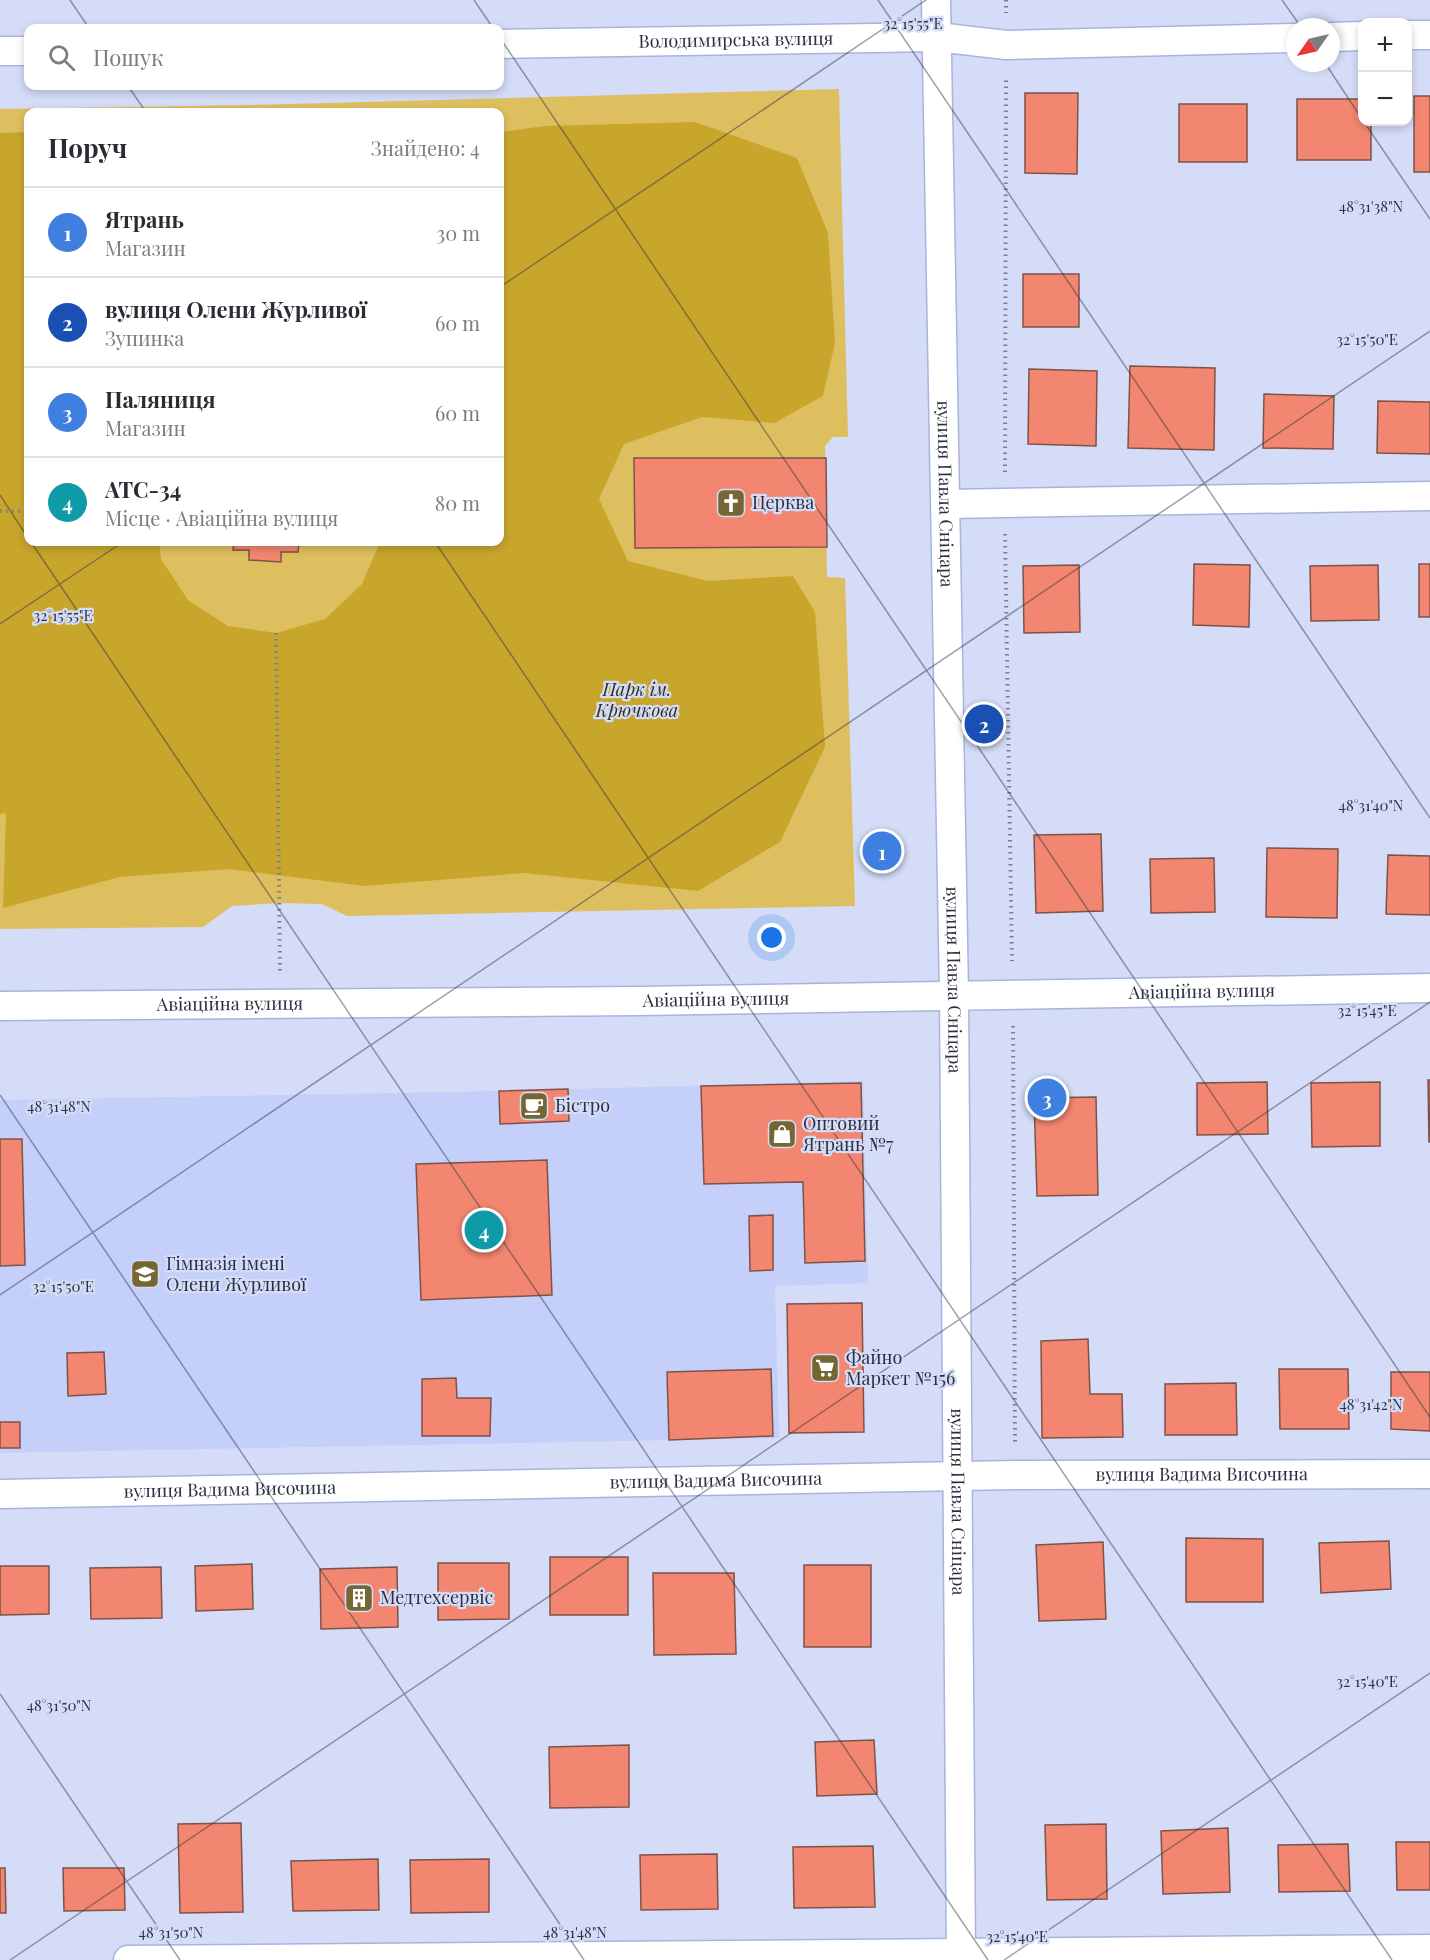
<!DOCTYPE html>
<html lang="uk">
<head>
<meta charset="utf-8">
<style>
	body { margin:0; font-family:"Playfair Display",serif; background:#f2f2f3; color:#2b2b33 }
	.controls { position:absolute; right:18px; top:18px; display:grid; overflow:hidden; border-radius:12px; box-shadow:0 3px 9px #0003 }
	.controls button { width:54px; height:54px; display:grid; place-items:center; padding:0; border:0; border-bottom:2px solid #e1e1e2; background:#fff; color:#2b2b33; font:30px sans-serif }
	.compass { position:absolute; left:1286px; top:18px; width:54px; height:54px; border-radius:50%; background:#fff; box-shadow:0 3px 9px #0003; rotate:236deg }
	.you { position:absolute; left:772px; top:938px; width:21px; height:21px; margin:-15px; border:4px solid #fff; border-radius:50%; background:#1a73e8; box-shadow:0 0 0 9px #1a73e833 }
	.badge { display:grid; place-items:center; width:39px; height:39px; border-radius:50%; background:#1a73e8; color:#fff; font-size:20px; font-weight:700 }
	.pin { position:absolute; translate:-50% -50%; border:3px solid #fff; box-shadow:0 2px 6px #0006 }
	.list { margin:0; padding:0; list-style:none }
	h2 { display:flex; justify-content:space-between; align-items:center; height:78px; margin:0; padding:0 24px; font-size:26px }
	h2 small { font-size:20px; font-weight:400; color:#7c7c81 }
	.list li { display:grid; grid-template-columns:39px 1fr auto; gap:18px; align-items:center; box-sizing:border-box; height:90px; padding:0 24px; border-top:2px solid #e1e1e2 }
	.list b { display:block; font-size:22px; white-space:nowrap }
	.list p { margin:0; font-size:20px; white-space:nowrap; color:#7c7c81 }
	.list em { font-size:20px; font-style:normal; color:#7c7c81 }
	.icon { flex:none; width:33px; height:33px; fill:none; stroke:currentColor; stroke-width:2; stroke-linecap:round; stroke-linejoin:round }
	.map { position:relative; flex:none; width:1430px; height:1960px; overflow:hidden }
	.search { position:absolute; background:#fff; box-shadow:0 3px 9px #0003; left:24px; top:24px; width:480px; height:66px; display:flex; align-items:center; gap:15px; box-sizing:border-box; padding:0 21px; border-radius:12px; color:#7c7c81; font-size:22px }
	.panel { position:absolute; background:#fff; box-shadow:0 3px 9px #0003; left:24px; top:108px; width:480px; height:438px; border-radius:12px }
	.map>svg:first-child { display:block }
	.built { fill:#c4d0f9 }
	.green { fill:#debf5f; fill-rule:evenodd }
	.forest { fill:#c8a62c }
	.building { fill:#f28670; stroke:#7f5249; stroke-width:1.5 }
	.lines { fill:none; stroke-linecap:round; stroke-linejoin:round }
	.street-casing { stroke:#a7b4df; stroke-width:31 }
	.path { stroke:#787f94; stroke-width:4; stroke-dasharray:1.5 4.5; stroke-linecap:butt }
	.street { stroke:#fff; stroke-width:28 }
	.ticks { fill:none; stroke:#2b3041; stroke-width:1.5; stroke-opacity:0.45 }
	.labels { text-anchor:middle; stroke-width:4.5; stroke-linejoin:round; paint-order:stroke }
	.street-label { font-size:18px; fill:#2b3041; stroke:#d4dcf7 }
	.poi-label { font-size:18px; fill:#2b3041; stroke:#d4dcf7; text-anchor:start }
	.park-label { font-size:18px; font-style:italic; fill:#352f1b; stroke:#d4dcf7 }
	.ticks-label { font-size:15px; text-anchor:middle; fill:#2b3041; stroke:#d4dcf7; stroke-width:4.5; stroke-linejoin:round; paint-order:stroke }
</style>
</head>
<body>
<div class="map">
<svg width="1430" height="1960" viewBox="0 0 1430 1960">
	<rect width="100%" height="100%" fill="#d4dcf7"/>
	<path class="built" d="M863,1081L868,1283L775,1286L779,1438L0,1453V1100L499,1091Z"/>
	<path class="green" d="M839,89L848,437H833L825,446L827,577L845,578L855,906L347,916L322,904L279,903L232,906L203,927L0,929V109L254,105ZM28,112H500V542H28Z"/>
	<path class="forest" d="M695,122L797,158L828,233L835,343L823,396L774,423L702,417L624,444L599,499L628,561L708,581L793,576L815,612L825,747L780,842L698,891L524,873L365,886L229,869L120,877L3,908L6,813L0,814V133L28,132V542H159L161,559L188,600L228,626L276,633L325,619L362,584L380,542H500V132L545,126Z"/>
	<path class="building" d="M1025,93H1078L1077,174L1025,173Z
		M1414,96H1430V172H1414Z
		M1297,99H1362V122H1371V160H1297Z
		M1179,104H1247V162H1179Z
		M1023,274H1079V327H1023Z
		M1130,366L1215,368L1214,450L1128,448Z
		M1029,369L1097,371L1096,446L1028,444Z
		M1264,394L1334,396L1333,449L1263,448Z
		M1378,401L1430,402V454L1377,453Z
		M634,458H826L827,547L635,548Z
		M234,542H299L298,552H281V562L249,560V550H233Z
		M1194,564L1250,565L1249,627L1193,625Z
		M1419,564H1430V617H1419Z
		M1079,565L1080,632L1024,633L1023,566Z
		M1378,565L1379,620L1311,621L1310,566Z
		M1101,834L1103,911L1036,913L1034,835Z
		M1267,848L1338,849L1337,918L1266,917Z
		M1388,855L1430,856V915L1386,914Z
		M1214,858L1215,912L1151,913L1150,859Z
		M1428,1080H1430V1142H1429Z
		M1267,1082L1268,1134L1197,1135V1083Z
		M1380,1082V1146L1312,1147L1311,1083Z
		M861,1083L865,1261L805,1263L803,1182L704,1184L701,1086Z
		M568,1089L569,1121L500,1124L499,1091Z
		M1096,1097L1098,1195L1037,1196L1034,1098Z
		M0,1139H22L25,1265L0,1266Z
		M547,1160L552,1295L421,1300L416,1164Z
		M773,1215V1270L750,1271L749,1216Z
		M862,1303L864,1432L789,1433L787,1304Z
		M1088,1339L1090,1394H1122L1123,1437L1042,1438L1041,1341Z
		M104,1352L106,1394L68,1396L67,1353Z
		M771,1369L773,1436L669,1440L667,1372Z
		M1279,1369H1348L1349,1429H1280Z
		M1391,1372H1430V1431L1391,1429Z
		M456,1378L457,1398H491L490,1436H422V1379Z
		M1236,1383L1237,1435H1165V1384Z
		M0,1422H20V1448H0Z
		M1186,1538L1263,1539V1602H1186Z
		M1389,1541L1391,1589L1321,1593L1319,1543Z
		M1103,1542L1106,1619L1039,1621L1036,1545Z
		M550,1557H628V1615H550Z
		M438,1563H509V1619L438,1620Z
		M252,1564L253,1609L196,1611L195,1566Z
		M804,1565H871V1647H804Z
		M0,1566H49V1614L0,1615Z
		M161,1567L162,1618L91,1619L90,1568Z
		M397,1567L398,1627L321,1629L320,1569Z
		M653,1573H734L736,1654L654,1655Z
		M874,1740L877,1794L817,1796L815,1742Z
		M629,1745V1807L550,1808L549,1747Z
		M241,1823L243,1912L180,1913L178,1824Z
		M1106,1824L1107,1899L1047,1900L1045,1825Z
		M1228,1828L1230,1892L1163,1894L1161,1831Z
		M1396,1842H1430V1890H1397Z
		M1348,1844L1350,1891L1279,1892L1278,1845Z
		M873,1846L875,1907L794,1908L793,1847Z
		M717,1854L718,1909L641,1910L640,1855Z
		M378,1859L379,1910L293,1911L291,1861Z
		M489,1859V1912L411,1913L410,1860Z
		M0,1868H5L6,1913H0Z
		M63,1868H124L125,1910L64,1911Z"/>
	<g class="lines">
		<g class="street-casing">
			<g id="street">
				<path id="s1" d="M936,0L954,995L961,1960"/>
				<path d="M1408,35H1430"/>
				<path d="M1331,37L1362,36"/>
				<path id="s2" d="M500,44L937,37L1006,45L1295,38"/>
				<path d="M0,51H28"/>
				<path d="M946,504L1430,496"/>
				<path id="s3" d="M0,1006L640,1001L1430,988"/>
				<path id="s4" d="M0,1494L1015,1475L1430,1474"/>
				<path d="M128,1960L1430,1949"/>
			</g>
		</g>
		<path class="path" d="M1006,0V13
			M1005,472L1006,78
			M0,511H28
			M1005,534L1012,961
			M276,633L280,971
			M1013,1026L1015,1444"/>
		<use href="#street" class="street"/>
	</g>
	<path class="ticks" d="M70,0L89,28M474,0L493,28M878,0L1430,818M1282,0L1301,27M500,38L1430,1417M1325,63L1362,119M128,86L146,112M1364,122L1430,219M500,287L926,0M0,495L28,538M31,542L988,1960M435,542L1392,1960M0,624L123,542M0,1095L584,1960M0,1295L1430,331M0,1694L180,1960M10,1960L1430,1002M1004,1960L1430,1673"/>
	<defs>
		<g id="church-square" transform="scale(1.5)"><rect x="-9" y="-9" width="18" height="18" rx="4" fill="#766634" stroke="#d4dcf7"/><path d="M-1.2-6h2.4v3.5h3.3v2.4h-3.3V6h-2.4V-.1h-3.3v-2.4h3.3Z" fill="#fff"/></g>
		<g id="cafe-square" transform="scale(1.5)"><rect x="-9" y="-9" width="18" height="18" rx="4" fill="#766634" stroke="#d4dcf7"/><path d="M-5.5-4.5H6V0H3Q3 3.5 0 3.5H-2.5Q-5.5 3.5-5.5 0ZM3-3.2v2h1.7v-2ZM-6 4.5H4V6H-6Z" fill="#fff"/></g>
		<g id="shop-square" transform="scale(1.5)"><rect x="-9" y="-9" width="18" height="18" rx="4" fill="#766634" stroke="#d4dcf7"/><path d="M-5-2.5h2.3a2.7 3.5 0 0 1 5.4 0H5L5.5 6h-11ZM-1.5-2.5h3a1.5 2.3 0 0 0-3 0Z" fill="#fff"/></g>
		<g id="school-square" transform="scale(1.5)"><rect x="-9" y="-9" width="18" height="18" rx="4" fill="#766634" stroke="#d4dcf7"/><path d="M0-5L7-2L0 1L-7-2ZM-4 1L0 2.5L4 1V4Q0 6-4 4Z" fill="#fff"/></g>
		<g id="supermarket-square" transform="scale(1.5)"><rect x="-9" y="-9" width="18" height="18" rx="4" fill="#766634" stroke="#d4dcf7"/><path d="M-6-5.5h2.5l.6 2H6L4.5 2H-2.5L-4.4-4H-6ZM-1.5 3.2a1.3 1.3 0 1 0 .1 0ZM3 3.2a1.3 1.3 0 1 0 .1 0Z" fill="#fff"/></g>
		<g id="building-square" transform="scale(1.5)"><rect x="-9" y="-9" width="18" height="18" rx="4" fill="#766634" stroke="#d4dcf7"/><path d="M-4-6H4V6H1V3H-1V6H-4ZM-2.5-4.3h1.7v1.8h-1.7ZM.8-4.3h1.7v1.8H.8ZM-2.5-1h1.7V.8h-1.7ZM.8-1h1.7V.8H.8Z" fill="#fff"/></g>
	</defs>
	<g fill-rule="evenodd">
		<use href="#church-square" x="731" y="503"/>
		<use href="#cafe-square" x="534" y="1106"/>
		<use href="#shop-square" x="782" y="1134"/>
		<use href="#school-square" x="145" y="1274"/>
		<use href="#supermarket-square" x="825" y="1368"/>
		<use href="#building-square" x="359" y="1598"/>
	</g>
	<g class="labels">
		<g class="street-label">
			<text dy="6" stroke="none"><textPath href="#s2" startOffset="236">Володимирська вулиця</textPath></text>
			<text dy="6" stroke="none"><textPath href="#s1" startOffset="494">вулиця Павла Сніцара</textPath></text>
			<text dy="6" stroke="none"><textPath href="#s1" startOffset="980">вулиця Павла Сніцара</textPath></text>
			<text dy="6" stroke="none"><textPath href="#s3" startOffset="1202">Авіаційна вулиця</textPath></text>
			<text dy="6" stroke="none"><textPath href="#s3" startOffset="716">Авіаційна вулиця</textPath></text>
			<text dy="6" stroke="none"><textPath href="#s3" startOffset="230">Авіаційна вулиця</textPath></text>
			<text dy="6" stroke="none"><textPath href="#s4" startOffset="1202">вулиця Вадима Височина</textPath></text>
			<text dy="6" stroke="none"><textPath href="#s4" startOffset="716">вулиця Вадима Височина</textPath></text>
			<text dy="6" stroke="none"><textPath href="#s4" startOffset="230">вулиця Вадима Височина</textPath></text>
			<text dy="6" stroke="none"><textPath href="#s1" startOffset="1502">вулиця Павла Сніцара</textPath></text>
		</g>
		<g class="poi-label">
			<text x="752" y="509">Церква</text>
			<text x="555" y="1112">Бістро</text>
			<text x="803" y="1130">Оптовий<tspan x="803" dy="21">Ятрань №7</tspan></text>
			<text x="166" y="1270">Гімназія імені<tspan x="166" dy="21">Олени Журливої</tspan></text>
			<text x="846" y="1364">Файно<tspan x="846" dy="21">Маркет №156</tspan></text>
			<text x="380" y="1604">Медтехсервіс</text>
		</g>
		<g class="park-label">
			<text x="637" y="696">Парк ім.<tspan x="637" dy="21">Крючкова</tspan></text>
		</g>
	</g>
	<g class="ticks-label">
		<text x="913" y="29">32°15'55"E</text>
		<text x="1371" y="212">48°31'38"N</text>
		<text x="1367" y="345">32°15'50"E</text>
		<text x="63" y="621">32°15'55"E</text>
		<text x="1371" y="811">48°31'40"N</text>
		<text x="1367" y="1016">32°15'45"E</text>
		<text x="59" y="1112">48°31'48"N</text>
		<text x="63" y="1292">32°15'50"E</text>
		<text x="1371" y="1410">48°31'42"N</text>
		<text x="1367" y="1687">32°15'40"E</text>
		<text x="59" y="1711">48°31'50"N</text>
		<text x="171" y="1938">48°31'50"N</text>
		<text x="575" y="1938">48°31'48"N</text>
		<text x="1017" y="1942">32°15'40"E</text>
	</g>
</svg>
<div class="controls">
<button>+</button>
<button>−</button>
</div>
<svg class="compass" viewBox="-18 -18 36 36"><path d="M0-13l5 13h-10z" fill="#e53935"/><path d="M0 13l5-13h-10z" fill="#7c7c81"/></svg>
<div class="you"></div>
<div class="pin badge" style="left:882px;top:851px;background:#3f7fe0">1</div>
<div class="pin badge" style="left:984px;top:724px;background:#1a4fb4">2</div>
<div class="pin badge" style="left:1047px;top:1098px;background:#3f7fe0">3</div>
<div class="pin badge" style="left:484px;top:1230px;background:#0f9aa8">4</div>
<div class="search"><svg class="icon" aria-label="search" viewBox="0 0 24 24"><circle cx="10" cy="10" r="6"/><path d="M15 15l6 6"/></svg>Пошук</div>
<section class="panel">
<h2>Поруч<small>Знайдено: 4</small></h2>
<ul class="list">
<li><span class="badge" style="background:#3f7fe0">1</span><div><b>Ятрань</b><p>Магазин</p></div><em>30 m</em></li>
<li><span class="badge" style="background:#1a4fb4">2</span><div><b>вулиця Олени Журливої</b><p>Зупинка</p></div><em>60 m</em></li>
<li><span class="badge" style="background:#3f7fe0">3</span><div><b>Паляниця</b><p>Магазин</p></div><em>60 m</em></li>
<li><span class="badge" style="background:#0f9aa8">4</span><div><b>АТС-34</b><p>Місце · Авіаційна вулиця</p></div><em>80 m</em></li>
</ul>
</section>
</div>
</body>
</html>
